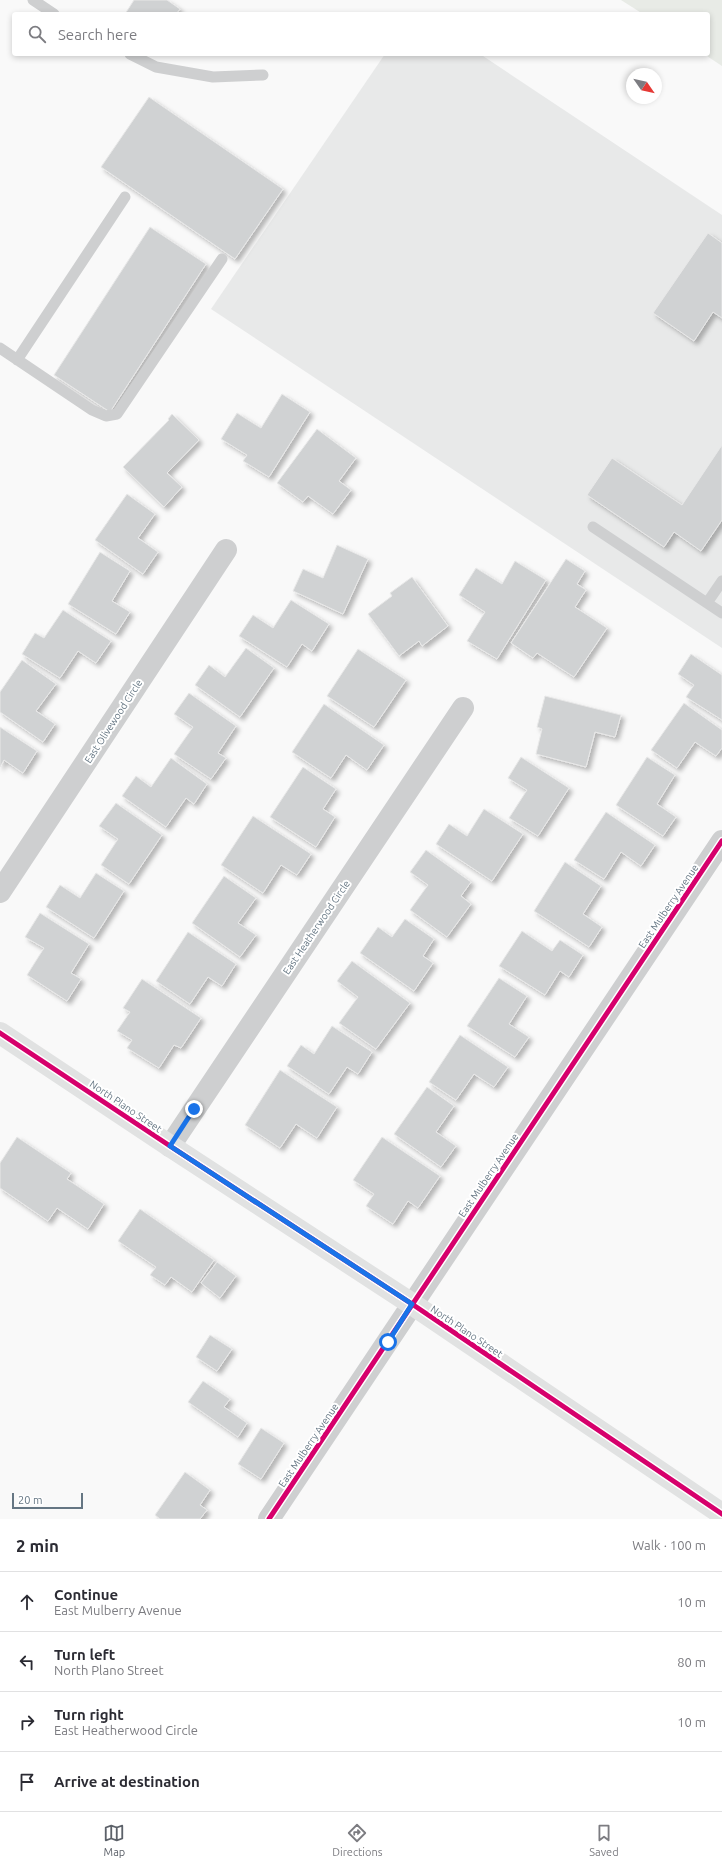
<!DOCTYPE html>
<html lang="en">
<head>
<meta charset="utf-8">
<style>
	body { margin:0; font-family:Ubuntu,sans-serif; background:#f7f7f7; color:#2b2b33 }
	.compass { position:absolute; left:626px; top:68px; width:36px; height:36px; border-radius:50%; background:#fff; box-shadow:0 2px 6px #0003; rotate:124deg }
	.scale { position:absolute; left:12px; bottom:10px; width:71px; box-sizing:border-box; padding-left:4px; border:2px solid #657683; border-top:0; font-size:11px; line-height:14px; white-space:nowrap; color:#657683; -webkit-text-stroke:3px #fff; paint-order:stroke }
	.stop { position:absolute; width:12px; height:12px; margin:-9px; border:3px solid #1a73e8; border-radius:50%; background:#fff }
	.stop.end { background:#1a73e8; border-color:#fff; box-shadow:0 1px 4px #0008 }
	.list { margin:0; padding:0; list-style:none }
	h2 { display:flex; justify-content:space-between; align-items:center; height:52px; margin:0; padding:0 16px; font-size:17px }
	h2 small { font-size:13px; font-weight:400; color:#7c7c81 }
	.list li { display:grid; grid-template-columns:26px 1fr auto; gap:12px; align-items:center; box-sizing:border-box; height:60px; padding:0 16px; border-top:1px solid #e1e1e2 }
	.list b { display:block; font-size:15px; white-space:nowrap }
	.list p { margin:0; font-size:13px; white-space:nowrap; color:#7c7c81 }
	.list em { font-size:13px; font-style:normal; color:#7c7c81 }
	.icon { flex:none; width:22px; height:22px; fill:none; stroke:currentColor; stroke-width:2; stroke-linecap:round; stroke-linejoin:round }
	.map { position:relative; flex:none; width:722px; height:1519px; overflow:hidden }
	.search { position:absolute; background:#fff; box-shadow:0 2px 6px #0003; left:12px; right:12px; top:12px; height:44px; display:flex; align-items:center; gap:10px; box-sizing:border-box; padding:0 14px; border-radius:4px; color:#7c7c81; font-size:15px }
	.sheet { height:292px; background:#fff }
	nav { display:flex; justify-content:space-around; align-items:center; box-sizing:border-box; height:56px; border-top:1px solid #e1e1e2; background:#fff; font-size:11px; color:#7c7c81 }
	nav a { display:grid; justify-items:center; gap:2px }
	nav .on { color:#5c6169 }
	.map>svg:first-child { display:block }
	.built { fill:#e8e9e9 }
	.green { fill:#e8ebe6 }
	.building { fill:#d0d2d3; stroke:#e8e8e8; filter:url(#shadow) }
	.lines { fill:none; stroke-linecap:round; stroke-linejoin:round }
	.lane { stroke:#cecfd0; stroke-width:11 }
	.street { stroke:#cecfd0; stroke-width:22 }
	.secondary { stroke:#e1e2e2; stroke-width:22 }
	.cycleway-casing { stroke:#fff; stroke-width:8 }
	.cycleway { stroke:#d6006c; stroke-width:5 }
	.route { stroke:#1a73e8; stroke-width:5 }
	.labels { text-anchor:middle; stroke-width:4; stroke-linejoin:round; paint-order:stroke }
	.street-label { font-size:10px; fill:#657683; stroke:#fff }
</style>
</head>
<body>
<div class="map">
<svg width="722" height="1519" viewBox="0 0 722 1519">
	<defs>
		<filter id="shadow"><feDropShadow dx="3.5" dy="3.5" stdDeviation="2" flood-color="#0004"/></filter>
	</defs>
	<rect width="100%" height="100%" fill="#f9f9f9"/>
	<path class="built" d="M385,54H480L722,215V648L211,309Z"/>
	<path class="green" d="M621,0H722V66L704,54H708V14H643Z"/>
	<path class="building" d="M134,0H167L180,9L176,14H125Z
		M149,97L283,189L235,259L101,167Z
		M150,227L206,264L110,412L54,375Z
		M708,233L722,243V318L713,312L694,341L653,313Z
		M282,394L310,412L269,477L243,461L247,455L221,439L237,413L261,428Z
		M172,414L199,440L167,473L182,487L164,507L123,467L169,420L168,419Z
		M317,429L356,458L339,481L351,490L333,514L308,496L303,502L277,483Z
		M722,445V520L701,551L674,532L664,547L587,495L612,458L682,505Z
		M127,494L155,514L138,538L158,552L143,574L95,540Z
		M337,545L368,559L343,614L293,591L303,569L323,578Z
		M100,552L130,571L112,601L130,612L116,634L68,604Z
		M566,559L585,571L577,584L586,590L575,607L607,628L574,677L537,653L533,658L511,643Z
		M515,561L546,580L497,659L467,641L485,612L459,595L476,568L502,584Z
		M412,577L448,626L422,646L419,641L399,656L368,614L392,596L390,593Z
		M291,600L329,624L312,651L302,644L287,667L239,636L253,615L273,628Z
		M63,610L111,641L96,663L78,651L60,678L22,654L35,633L44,638Z
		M246,648L274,668L240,717L195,685L209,665L225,677Z
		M358,649L406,680L374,727L327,696Z
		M691,654L722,675V720L686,697L694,685L678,674Z
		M22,660L56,684L36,711L55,724L43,742L0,712V692Z
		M189,693L236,726L218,753L226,758L211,779L174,754L193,727L174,714Z
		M545,696L621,715L615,737L595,732L586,767L536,754L542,729L537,727Z
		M684,703L722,730V748L716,756L695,742L677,768L651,750Z
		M324,704L384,745L367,770L346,755L331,778L292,752Z
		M0,727L37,751L23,773L4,760L0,767Z
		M521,757L569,788L538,836L509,818L527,790L508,778Z
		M647,757L675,775L657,804L676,817L663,836L616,805Z
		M171,758L207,784L194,804L186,798L166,827L122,796L136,776L151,787Z
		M303,767L336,789L323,809L335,817L316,847L270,817Z
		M116,803L162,835L129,884L101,865L118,839L99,826Z
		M484,809L523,834L492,881L436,844L449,824L467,836Z
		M606,812L655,845L641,866L621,852L604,879L574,860Z
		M253,816L311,854L297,875L281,865L263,893L221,865Z
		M426,850L471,882L461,896L471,904L447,937L410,910L428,885L410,872Z
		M565,862L601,886L583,914L602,927L589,947L534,911Z
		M96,873L124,891L94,938L46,907L60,885L80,898Z
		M224,876L256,898L238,923L256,935L240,957L192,923Z
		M40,913L89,944L71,973L81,979L67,1001L27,975L44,948L25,937Z
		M405,919L434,939L423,956L433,963L414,991L360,953L378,927L392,937Z
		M522,931L552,951L560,940L583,955L569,977L560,971L545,995L499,966Z
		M188,932L236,964L222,986L208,977L190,1004L156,981Z
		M352,961L410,1003L376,1049L339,1023L358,997L337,981Z
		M499,978L527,996L509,1024L529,1037L515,1057L467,1026Z
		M142,979L201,1018L181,1048L174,1045L159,1068L127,1048L132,1040L117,1031L130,1012L123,1008Z
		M332,1026L372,1052L358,1074L347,1067L329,1094L287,1066L301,1045L314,1054Z
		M460,1035L508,1067L494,1087L474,1074L456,1100L429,1082Z
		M280,1070L337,1107L317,1138L296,1124L280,1148L245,1125Z
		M427,1087L454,1106L436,1132L456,1146L441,1167L394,1134Z
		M17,1137L71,1173L67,1179L104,1204L88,1229L57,1208L48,1221L0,1188V1163Z
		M382,1137L440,1176L418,1208L408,1201L393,1224L366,1206L374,1194L353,1180Z
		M140,1209L214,1260L192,1292L171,1277L165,1285L150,1275L156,1267L118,1241Z
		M217,1262L236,1276L220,1298L201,1283Z
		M210,1335L232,1349L217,1371L196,1357Z
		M203,1381L230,1399L224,1407L247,1423L238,1437L188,1402Z
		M261,1428L284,1443L261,1479L238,1464Z
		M185,1472L210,1490L200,1505L207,1510L200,1519H160L155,1515Z"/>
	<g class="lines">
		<path class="lane" d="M33,0L54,14
			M130,54L156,67L213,77L263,75
			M0,348L92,410L106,416L117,414L222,259
			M17,360L125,197
			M593,527L722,613
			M707,603L722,581"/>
		<path class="street" d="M0,892L226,550
			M170,1146L463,708
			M269,1519L722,841"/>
		<path class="secondary" d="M0,1033L170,1146L412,1304L722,1514"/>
		<g class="cycleway-casing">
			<path id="cycleway" d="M0,1033L170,1146L412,1304L722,1514
				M269,1519L722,841"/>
		</g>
		<use href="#cycleway" class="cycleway"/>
	</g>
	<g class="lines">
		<path class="route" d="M194,1109L170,1146L412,1304L388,1342"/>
	</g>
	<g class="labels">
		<g class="street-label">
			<text transform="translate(113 721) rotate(-57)" y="4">East Olivewood Circle</text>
			<text transform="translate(668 906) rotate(-56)" y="4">East Mulberry Avenue</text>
			<text transform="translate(316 927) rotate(-56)" y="4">East Heatherwood Circle</text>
			<text transform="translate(126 1106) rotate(34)" y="4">North Plano Street</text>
			<text transform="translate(488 1175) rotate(-56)" y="4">East Mulberry Avenue</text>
			<text transform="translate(467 1331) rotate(34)" y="4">North Plano Street</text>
			<text transform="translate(308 1445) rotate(-56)" y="4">East Mulberry Avenue</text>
		</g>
	</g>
</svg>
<svg class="compass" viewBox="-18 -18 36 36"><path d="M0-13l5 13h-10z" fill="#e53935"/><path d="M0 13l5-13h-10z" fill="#7c7c81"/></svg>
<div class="scale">20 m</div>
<div class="stop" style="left:388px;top:1342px"></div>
<div class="stop end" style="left:194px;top:1109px"></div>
<div class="search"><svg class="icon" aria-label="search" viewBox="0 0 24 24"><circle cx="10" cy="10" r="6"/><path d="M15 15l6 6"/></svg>Search here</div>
</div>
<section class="sheet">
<h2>2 min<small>Walk · 100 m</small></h2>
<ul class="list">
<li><svg class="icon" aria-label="ahead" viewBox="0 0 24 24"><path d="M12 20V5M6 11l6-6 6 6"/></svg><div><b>Continue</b><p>East Mulberry Avenue</p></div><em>10 m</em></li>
<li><svg class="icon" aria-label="left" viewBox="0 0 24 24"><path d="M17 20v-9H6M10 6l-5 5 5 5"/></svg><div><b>Turn left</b><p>North Plano Street</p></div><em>80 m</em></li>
<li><svg class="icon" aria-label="right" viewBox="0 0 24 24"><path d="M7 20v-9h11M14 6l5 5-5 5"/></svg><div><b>Turn right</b><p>East Heatherwood Circle</p></div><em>10 m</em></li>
<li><svg class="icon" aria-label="arrive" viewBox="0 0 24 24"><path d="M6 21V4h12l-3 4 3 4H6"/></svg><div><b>Arrive at destination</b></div></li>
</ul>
</section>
<nav>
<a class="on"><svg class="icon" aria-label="map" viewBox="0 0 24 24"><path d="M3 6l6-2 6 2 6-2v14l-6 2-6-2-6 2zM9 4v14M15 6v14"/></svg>Map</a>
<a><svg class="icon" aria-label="directions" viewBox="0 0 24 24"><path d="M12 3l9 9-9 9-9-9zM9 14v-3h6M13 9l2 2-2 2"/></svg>Directions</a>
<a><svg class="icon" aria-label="saved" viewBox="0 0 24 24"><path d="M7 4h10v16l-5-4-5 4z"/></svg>Saved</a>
</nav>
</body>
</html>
